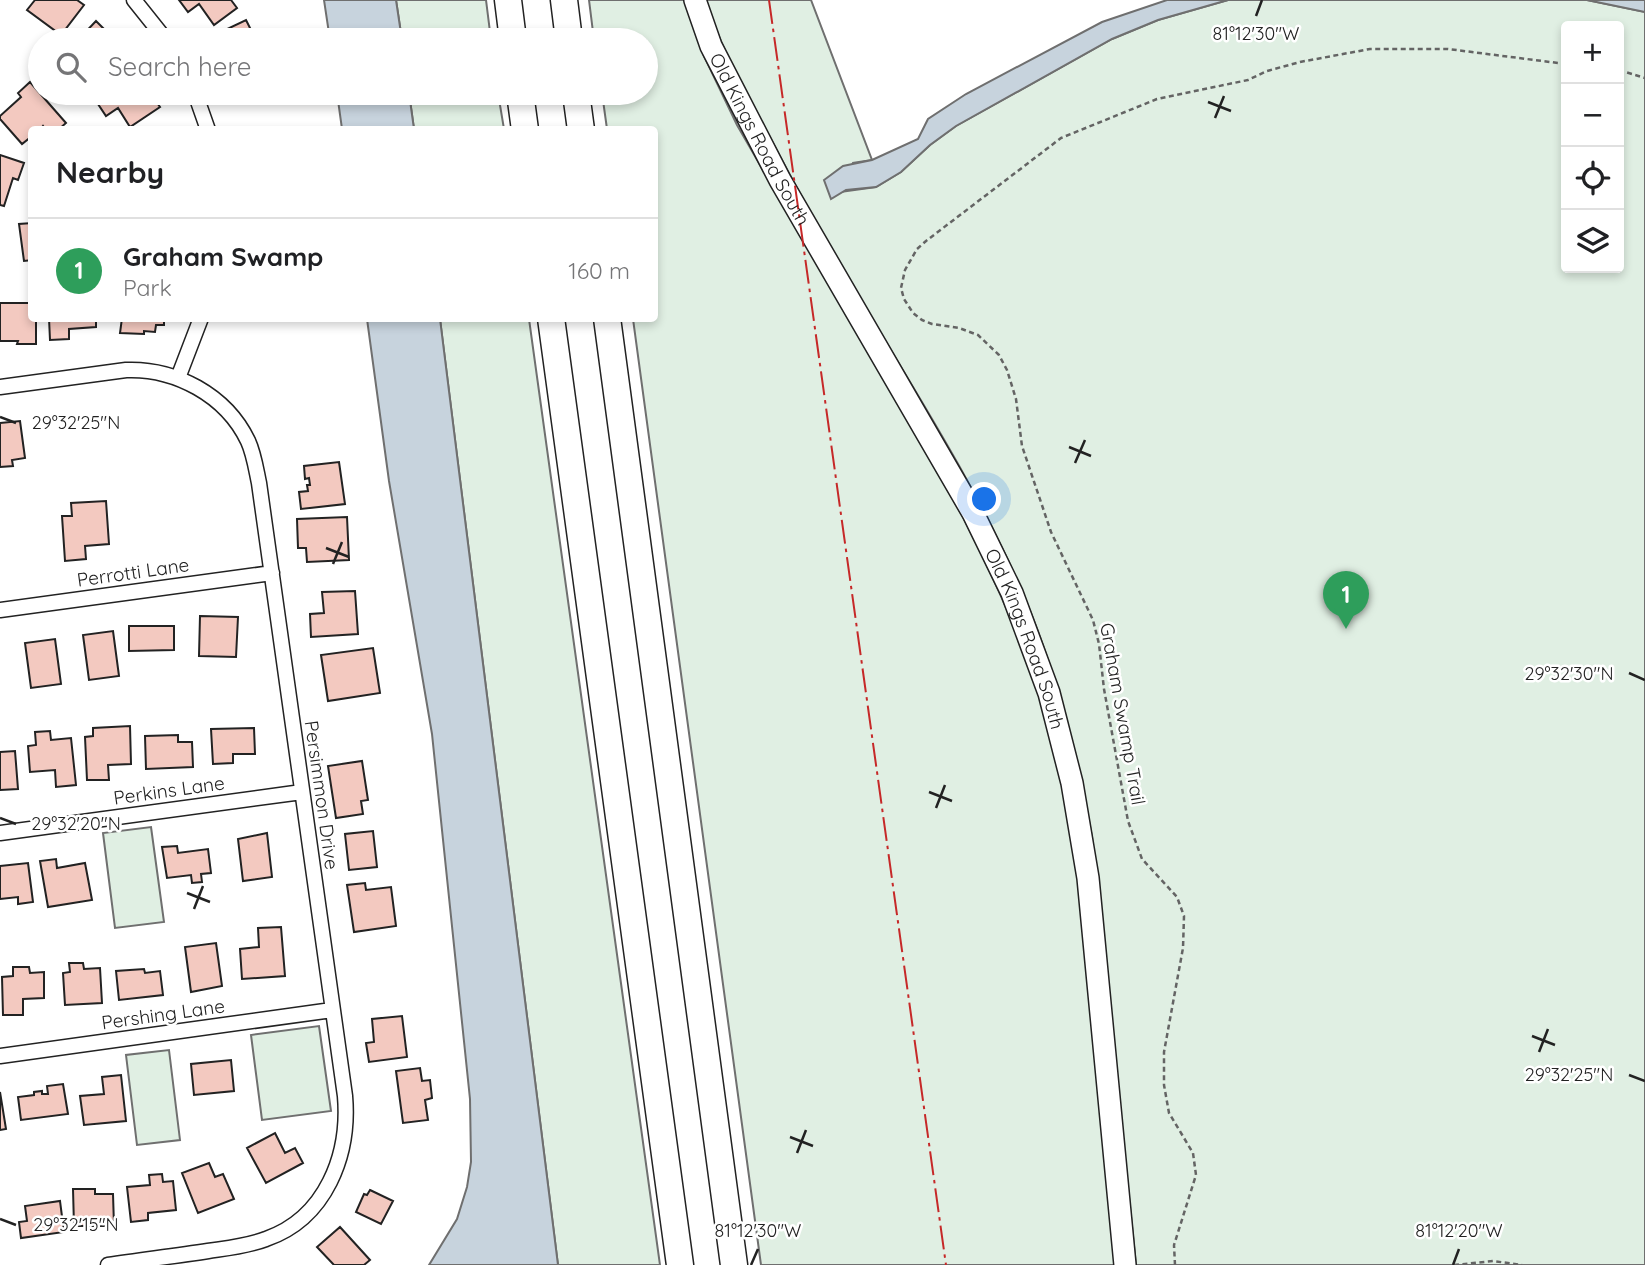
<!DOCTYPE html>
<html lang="en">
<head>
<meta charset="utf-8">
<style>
	body { margin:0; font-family:Quicksand,sans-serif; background:#f2f2f2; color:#202124 }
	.controls { position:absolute; right:21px; top:21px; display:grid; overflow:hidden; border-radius:7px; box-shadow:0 4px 10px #0003 }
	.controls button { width:63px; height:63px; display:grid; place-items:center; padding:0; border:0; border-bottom:2px solid #e0e0e0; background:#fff; color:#202124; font:35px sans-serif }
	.you { position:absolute; left:985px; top:500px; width:24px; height:24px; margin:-18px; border:5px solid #fff; border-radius:50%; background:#1a73e8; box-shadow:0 0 0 10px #1a73e833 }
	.badge { display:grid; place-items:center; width:46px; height:46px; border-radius:50%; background:#c62828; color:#fff; font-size:23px; font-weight:700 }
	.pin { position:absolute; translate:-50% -58px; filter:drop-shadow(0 2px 4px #0008) }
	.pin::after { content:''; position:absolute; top:37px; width:24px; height:21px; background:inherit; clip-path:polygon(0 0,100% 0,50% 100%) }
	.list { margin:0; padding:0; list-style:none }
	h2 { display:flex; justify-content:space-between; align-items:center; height:91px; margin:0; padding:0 28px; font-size:30px }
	h2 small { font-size:23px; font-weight:400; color:#757577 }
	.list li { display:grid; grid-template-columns:46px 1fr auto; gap:21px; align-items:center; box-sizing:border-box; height:105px; padding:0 28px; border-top:2px solid #e0e0e0 }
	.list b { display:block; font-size:26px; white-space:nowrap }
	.list p { margin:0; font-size:23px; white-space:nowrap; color:#757577 }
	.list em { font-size:23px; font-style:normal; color:#757577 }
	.icon { flex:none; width:38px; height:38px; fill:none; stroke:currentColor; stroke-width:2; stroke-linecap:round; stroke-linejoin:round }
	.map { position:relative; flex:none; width:1645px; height:1265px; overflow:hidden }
	.search { position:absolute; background:#fff; box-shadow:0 4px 10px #0003; left:28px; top:28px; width:630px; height:77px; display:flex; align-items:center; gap:18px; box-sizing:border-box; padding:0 24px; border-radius:38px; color:#757577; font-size:26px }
	.panel { position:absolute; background:#fff; box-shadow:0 4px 10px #0003; left:28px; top:126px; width:630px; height:196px; border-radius:7px }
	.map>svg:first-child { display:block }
	.green { fill:#e0efe3; stroke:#6f6f6f; stroke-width:2; fill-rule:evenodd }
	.water { fill:#c7d3dd; stroke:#6f6f6f; stroke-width:2 }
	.building { fill:#f3c9c0; stroke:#222; stroke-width:2 }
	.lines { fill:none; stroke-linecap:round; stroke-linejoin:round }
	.street-casing { stroke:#222; stroke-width:17 }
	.secondary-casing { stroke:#222; stroke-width:24 }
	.highway-casing { stroke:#222; stroke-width:29 }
	.path { stroke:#646464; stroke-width:2.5; stroke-dasharray:5 3.5; stroke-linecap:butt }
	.street { stroke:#fff; stroke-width:14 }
	.secondary { stroke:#fff; stroke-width:21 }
	.highway { stroke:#fff; stroke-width:26 }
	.power { stroke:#c62828; stroke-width:2; stroke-dasharray:24 5 3.5 5; stroke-linecap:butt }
	.ticks { fill:none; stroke:#222; stroke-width:2.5 }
	.labels { text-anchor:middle; stroke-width:5; stroke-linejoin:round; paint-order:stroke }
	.street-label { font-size:19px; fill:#222; stroke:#fff }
	.ticks-label { font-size:18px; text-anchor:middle; fill:#222; stroke:#fff; stroke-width:5; stroke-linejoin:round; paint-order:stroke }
</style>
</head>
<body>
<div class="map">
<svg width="1645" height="1265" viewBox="0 0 1645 1265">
	<rect width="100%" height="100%" fill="#fff"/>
	<path class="green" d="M396,0H486L491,40H402Z
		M589,0H685L704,56L737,125L962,515C995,579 1025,645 1045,715C1072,806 1082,902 1091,996C1099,1086 1108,1175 1117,1265H761L633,319L654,318V130L607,129L602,93H646V40H594Z
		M706,0H811L872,160L853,163L840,192L876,187L901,172L930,145L956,126L1112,39L1158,20L1228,0H1587L1645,12V1265H1136L1092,837C1078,760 1060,686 1031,613C982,490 903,374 837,260C809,211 782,161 756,111C737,75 717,39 706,0ZM1566,26H1619V268H1566Z
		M409,93H498L504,129H414Z
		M440,319H529L660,1265H558Z
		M151,827L164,922L115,928L103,833Z
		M319,1026L331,1111L262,1120L251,1035Z
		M169,1050L180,1140L137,1145L126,1055Z"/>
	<path class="water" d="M324,0H396L402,40H330Z
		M1167,0H1228L1158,20L1112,39L956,126L930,145L901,172L876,187L846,190L831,199L824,180L843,166L872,160L918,139L928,119L966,94L1102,22Z
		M1587,0H1645V12Z
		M337,93H409L414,129H342Z
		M367,319H440L558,1265H429L457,1219L467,1187L471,1162L470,1099L432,734L389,481Z"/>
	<path class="building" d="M35,0H77L84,5L61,35L27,10Z
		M179,0H231L237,8L214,25L199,4L188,12Z
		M246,20L256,40H227L223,31Z
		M96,21L115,40H78Z
		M30,82L66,123L58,130H46L43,126L40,130H32V136L22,144L0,119V116L21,97L18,93Z
		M101,93H150L160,107L130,127L118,108L106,116L94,98Z
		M0,155L24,163L18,180L13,178L4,206L0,205Z
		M32,223V260L24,261L19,224Z
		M0,303H32V318H36V344H17L18,341H0Z
		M49,318H96V327L69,329V339L50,340Z
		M122,318H164V325H156L155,332L144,331V334L120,333Z
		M20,421L25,458L12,460L13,466L0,467V423Z
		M339,462L345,504L301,509L299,492L308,491L307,485H310L309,478L305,479L304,466Z
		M106,501L109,544L85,546L86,559L65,561L62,516H72L71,503Z
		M347,517L349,560L307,562L306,548H298L297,519Z
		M355,591L358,634L311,637L310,614L324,613L322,592Z
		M200,616L238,617L236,657L199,656Z
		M129,626H174V650L129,651Z
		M113,631L119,676L89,680L83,635Z
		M55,639L61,684L31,688L25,643Z
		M373,648L380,693L328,701L321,655Z
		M130,726L131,764L108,765L109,780H87L85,737L93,736V728Z
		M254,728L255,754H233V763L213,764L211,729Z
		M50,731L51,740L71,738L76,785L56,787L55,770L30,772L28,746L36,745L35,732Z
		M178,735V742H192L193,767L146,769L145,736Z
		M15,751L18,789L0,790V752Z
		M362,761L368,800L361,801L363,814L336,818L328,766Z
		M373,831L377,867L349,870L345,834Z
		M267,833L272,877L243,881L238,839Z
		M177,846L178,853L208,849L211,873L201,874L202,882L192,883L191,875L167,878L162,847Z
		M56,859L57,868L85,863L92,900L48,907L40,861Z
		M28,863L33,902L18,904V897L0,899V866Z
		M365,883L366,890L391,887L396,926L354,932L347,885Z
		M281,927L285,976L242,979L240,949L259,947L258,928Z
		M216,943L222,986L191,992L185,947Z
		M69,963H83L84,969L100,968L102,1003L65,1005L63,973L70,972Z
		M13,967H29L30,973L44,972V998L23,999V1015H3L2,977L13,976Z
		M144,969L145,973L160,971L163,995L119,1000L116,971Z
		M402,1016L407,1057L369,1062L366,1043L374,1042L372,1019Z
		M231,1060L234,1091L194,1095L191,1064Z
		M420,1068L422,1081L430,1080L432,1098L425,1100L428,1120L403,1123L396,1071Z
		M121,1075L126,1121L84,1125L80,1096L104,1094L102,1077Z
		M63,1084L68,1114L21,1120L18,1097L34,1095V1092L42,1091V1094H48L47,1086Z
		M0,1092L6,1129L0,1130Z
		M275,1133L285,1153L295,1148L303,1163L266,1183L247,1148Z
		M209,1163L215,1177L223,1174L234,1199L198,1213L182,1173Z
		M162,1174L163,1182L173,1181L176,1210L148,1213V1220L131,1222L127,1187L150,1185L149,1175Z
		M73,1189H95V1194H113L114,1226H74Z
		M370,1190L393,1201L381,1224L356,1212L364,1194L367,1195Z
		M60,1201L64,1232L21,1238L19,1222L27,1221L25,1206Z
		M340,1227L370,1260L364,1265H334L317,1247Z"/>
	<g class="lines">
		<g class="street-casing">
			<path id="street" d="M134,0L166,40
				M195,93L208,130
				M178,378L201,318
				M0,387L126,370C175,368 226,395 248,441C254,454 256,469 259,483L345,1096C350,1155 326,1218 266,1239C248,1246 228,1248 208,1251C175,1256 142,1260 108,1265
				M0,610L272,573
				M0,833L302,792
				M0,1056L332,1010"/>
		</g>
		<g class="secondary-casing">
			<g id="secondary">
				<path id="s1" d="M695,0L711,46L780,180L973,513L1012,593L1049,693L1072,783L1088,878L1125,1265"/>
			</g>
		</g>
		<g class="highway-casing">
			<path id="highway" d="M508,0L513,40
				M564,0L569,40
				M520,93L525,130
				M576,93L581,130
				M551,318L680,1265
				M607,318L734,1265"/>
		</g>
		<path class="path" d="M1619,70L1645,78
			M1175,1265L1174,1245L1196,1175L1193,1153L1169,1113L1164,1085V1052L1183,948L1184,916L1177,897L1142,859L1128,821L1104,689L1099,644L1093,620L1051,532L1022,446L1016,399L1007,370L999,355L978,335L959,328L932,324L922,320L913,313L904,299L901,288L905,270L917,249L926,241L1061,138L1157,99L1248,80L1267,71L1300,62L1370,49H1448L1566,64
			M1454,1265L1493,1261L1522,1265"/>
		<use href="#street" class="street"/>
		<use href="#secondary" class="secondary"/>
		<use href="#highway" class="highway"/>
		<path class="power" d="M769,0L946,1265"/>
	</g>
	<path class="ticks" d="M1256,16L1262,0M1208,102L1231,111M1215,118L1224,96M0,417L16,423M1069,447L1091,456M1075,463L1085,440M326,548L349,557M333,564L342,542M1629,673L1645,680M929,792L952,801M936,808L945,785M0,818L16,824M187,893L210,902M194,909L203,886M1532,1036L1555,1045M1539,1052L1548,1029M1629,1075L1645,1081M790,1137L813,1146M797,1153L806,1130M0,1219L16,1225M751,1265L758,1249M1453,1265L1459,1249"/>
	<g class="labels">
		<g class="street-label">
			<text dy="7" stroke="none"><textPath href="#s1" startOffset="154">Old Kings Road South</textPath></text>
			<text transform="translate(133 572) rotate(-8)" y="7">Perrotti Lane</text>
			<text dy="7" stroke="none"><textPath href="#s1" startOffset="721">Old Kings Road South</textPath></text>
			<text transform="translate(1123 714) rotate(80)" y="7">Graham Swamp Trail</text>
			<text transform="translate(169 790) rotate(-8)" y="7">Perkins Lane</text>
			<text transform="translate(322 795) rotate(82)" y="7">Persimmon Drive</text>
			<text transform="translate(163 1014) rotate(-8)" y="7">Pershing Lane</text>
		</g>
	</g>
	<g class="ticks-label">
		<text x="1256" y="40">81°12'30"W</text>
		<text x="76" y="429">29°32'25"N</text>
		<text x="1569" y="680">29°32'30"N</text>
		<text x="76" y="830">29°32'20"N</text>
		<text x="1569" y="1081">29°32'25"N</text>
		<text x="76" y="1231">29°32'15"N</text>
		<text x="758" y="1237">81°12'30"W</text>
		<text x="1459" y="1237">81°12'20"W</text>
	</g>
</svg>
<div class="controls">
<button>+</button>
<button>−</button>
<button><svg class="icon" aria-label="locate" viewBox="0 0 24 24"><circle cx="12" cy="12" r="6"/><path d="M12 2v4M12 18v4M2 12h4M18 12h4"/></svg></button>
<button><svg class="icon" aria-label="layers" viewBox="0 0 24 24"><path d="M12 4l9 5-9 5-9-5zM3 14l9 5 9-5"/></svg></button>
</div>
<div class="you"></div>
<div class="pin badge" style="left:1346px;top:629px;background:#2e9e5b">1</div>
<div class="search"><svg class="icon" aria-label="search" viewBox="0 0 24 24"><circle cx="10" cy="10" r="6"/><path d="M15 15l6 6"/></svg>Search here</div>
<section class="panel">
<h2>Nearby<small></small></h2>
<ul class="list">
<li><span class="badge" style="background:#2e9e5b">1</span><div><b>Graham Swamp</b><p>Park</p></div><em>160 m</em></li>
</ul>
</section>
</div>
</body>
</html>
